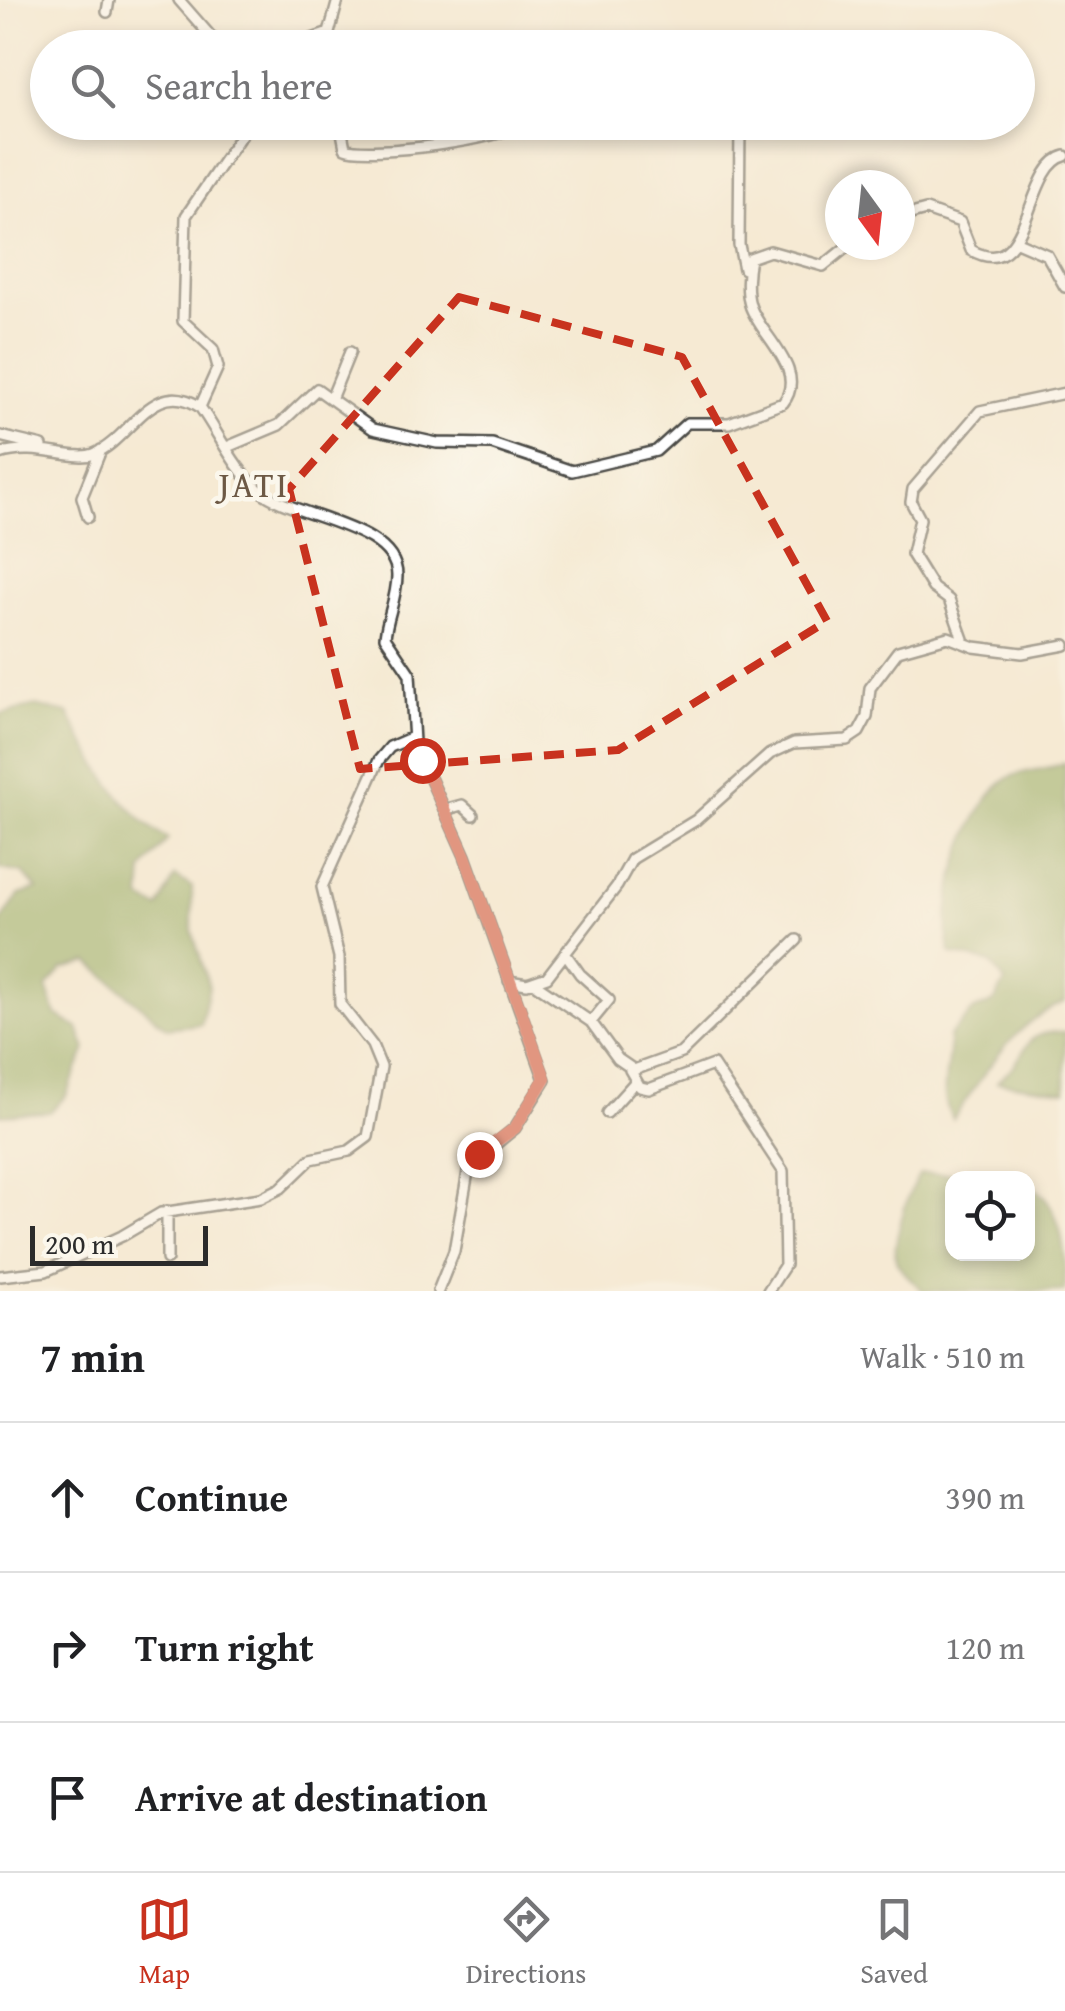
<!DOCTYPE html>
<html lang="en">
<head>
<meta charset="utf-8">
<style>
	body { margin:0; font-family:"Gentium Book Plus",serif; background:#f6f6f6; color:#202124 }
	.controls { position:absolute; right:30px; bottom:30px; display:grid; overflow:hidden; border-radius:20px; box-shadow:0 5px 15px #0003 }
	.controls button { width:90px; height:90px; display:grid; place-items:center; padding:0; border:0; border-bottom:2px solid #e0e0e0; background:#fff; color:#202124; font:50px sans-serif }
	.compass { position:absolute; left:825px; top:170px; width:90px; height:90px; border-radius:50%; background:#fff; box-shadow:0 5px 15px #0003; rotate:165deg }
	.scale { position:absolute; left:30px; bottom:25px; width:178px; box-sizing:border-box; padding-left:10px; border:5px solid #2b2b2b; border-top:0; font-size:28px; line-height:35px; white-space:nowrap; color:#2b2b2b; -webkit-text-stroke:8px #fbf7ec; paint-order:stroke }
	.stop { position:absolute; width:30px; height:30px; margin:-22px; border:8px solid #c8321e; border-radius:50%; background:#fff }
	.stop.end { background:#c8321e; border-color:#fff; box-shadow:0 2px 10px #0008 }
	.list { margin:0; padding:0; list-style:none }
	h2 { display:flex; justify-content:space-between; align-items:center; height:130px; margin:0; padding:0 40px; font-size:42px }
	h2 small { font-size:32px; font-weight:400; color:#757577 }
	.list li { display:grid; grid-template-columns:65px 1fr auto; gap:30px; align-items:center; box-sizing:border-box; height:150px; padding:0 40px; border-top:2px solid #e0e0e0 }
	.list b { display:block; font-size:38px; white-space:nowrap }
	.list em { font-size:32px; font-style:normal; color:#757577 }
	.icon { flex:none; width:55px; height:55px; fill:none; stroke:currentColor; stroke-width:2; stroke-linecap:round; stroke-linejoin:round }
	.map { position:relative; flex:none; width:1065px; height:1291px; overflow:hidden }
	.search { position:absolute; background:#fff; box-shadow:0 5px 15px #0003; left:30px; right:30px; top:30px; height:110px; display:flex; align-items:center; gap:25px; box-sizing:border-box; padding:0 35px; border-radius:55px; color:#757577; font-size:38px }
	.sheet { height:580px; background:#fff }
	nav { display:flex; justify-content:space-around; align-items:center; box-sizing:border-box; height:140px; border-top:2px solid #e0e0e0; background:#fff; font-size:28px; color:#757577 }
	nav a { display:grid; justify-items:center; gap:5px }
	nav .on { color:#c8321e }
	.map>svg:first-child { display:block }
	.forest { fill:#88a457; stroke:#5a6841; stroke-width:2.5 }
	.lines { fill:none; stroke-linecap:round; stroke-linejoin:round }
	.minor-casing { stroke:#494844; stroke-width:14 }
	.minor { stroke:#fff; stroke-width:9 }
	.route { stroke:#c8321e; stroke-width:12 }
	.marked { fill:none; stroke:#c8321e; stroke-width:8; stroke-dasharray:20 12; stroke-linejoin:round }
	.labels { text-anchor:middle; stroke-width:9; stroke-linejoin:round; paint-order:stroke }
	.quarter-label { font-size:35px; letter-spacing:2.5px; fill:#6d5945; stroke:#fbf7ec }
</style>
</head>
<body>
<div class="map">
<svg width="1065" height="1291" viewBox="0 0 1065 1291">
	<rect width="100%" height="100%" fill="#fbf7ec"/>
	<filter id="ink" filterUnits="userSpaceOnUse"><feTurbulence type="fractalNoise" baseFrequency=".01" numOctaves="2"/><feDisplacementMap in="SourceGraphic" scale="20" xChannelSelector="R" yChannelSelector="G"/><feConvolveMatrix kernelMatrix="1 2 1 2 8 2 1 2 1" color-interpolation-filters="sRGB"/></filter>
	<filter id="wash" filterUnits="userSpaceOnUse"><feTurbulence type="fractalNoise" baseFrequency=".0048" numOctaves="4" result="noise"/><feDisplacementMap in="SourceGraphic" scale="40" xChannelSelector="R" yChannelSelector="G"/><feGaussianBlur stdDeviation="2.25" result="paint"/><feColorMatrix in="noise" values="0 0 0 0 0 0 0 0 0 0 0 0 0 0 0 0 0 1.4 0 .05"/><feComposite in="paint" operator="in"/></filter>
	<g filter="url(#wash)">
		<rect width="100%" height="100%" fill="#f5ead3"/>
		<path class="forest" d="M35,706L68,713C94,761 121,811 168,839L143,870L141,899L159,908L175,876L192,887V930L209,987L201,1024L167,1028L89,962L63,969L47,987L56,1015L78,1028L86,1049L66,1096L50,1112L0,1115V923L19,895L37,889L23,873L0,869V714Z
			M1065,763V1002C1013,1022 984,1075 953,1119C935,1092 952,1065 949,1036L974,1010L994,1002L1005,982L991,963L951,954C937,911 966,810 1005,780C1018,770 1048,770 1065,763Z
			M1050,1032H1065V1091L997,1082C1003,1075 1009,1071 1015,1064C1028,1046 1026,1037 1050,1032Z
			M987,1173L1016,1178H952V1254H1028V1184C1065,1205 1065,1253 1065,1291H923C915,1282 900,1271 896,1260C892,1243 909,1187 920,1174Z"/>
	</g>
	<g filter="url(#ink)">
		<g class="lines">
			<g class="minor-casing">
				<path id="minor" d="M179,0L221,48
					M107,12L109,0
					M709,47L714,48
					M286,48L329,33L338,0
					M340,122L345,148C369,157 507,140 522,122
					M740,122L739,245L744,269
					M900,217L926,210L960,222L971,250C1032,285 1024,166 1065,156
					M1017,242L1047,255L1065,287
					M331,399L350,352
					M200,407L218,367L213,349L183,321L186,216L250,122
					M0,436L42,446
					M227,447L279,425L317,389L373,429L437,443L492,444L572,471L656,451L687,423H729L783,403C809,370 759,335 750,305C746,292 747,272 750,258L770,251L823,266L849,245
					M0,454C35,442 74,462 94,454C131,439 153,375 200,407C218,432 234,469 259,490C293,518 397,525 397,576C397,597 387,617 385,637L410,674L414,742L465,856L545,1080L515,1128L469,1166L454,1251L438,1291
					M88,517L82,497L101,450
					M963,639L949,600L933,588L912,554L920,519L911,502L913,489L980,411L1065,393
					M444,810L462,805L473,815
					M565,953L580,974L609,1000L591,1022L618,1059L634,1070L681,1053L797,940
					M509,981L527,984L547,977L617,886L632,859L696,820L770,754L794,743L847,740L859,732L867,717L870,688L898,651L948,637L974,647L1022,653L1065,645
					M534,983L591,1022
					M630,1070L640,1087L649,1089L713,1065L783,1171L785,1265L768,1291
					M607,1113L636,1081
					M167,1211V1259
					M0,1276L46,1271L122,1236L161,1213L261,1198L281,1188L311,1159L349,1151L368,1137L381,1067L372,1045L340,1004L339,957L322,887L379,760L390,747L413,737"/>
			</g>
			<use href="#minor" class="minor"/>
		</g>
	</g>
	<g class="lines" filter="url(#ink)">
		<path class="route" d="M422,760L465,856L545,1078L515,1128L479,1154"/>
	</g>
	<path d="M0 0H1065V1291H0ZM459,297L682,357L827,621L618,750L360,769L289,489Z" fill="#f5ead3" fill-opacity=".55" fill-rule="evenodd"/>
	<path class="marked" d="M459,297L682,357L827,621L618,750L360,769L289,489Z"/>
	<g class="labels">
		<g class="quarter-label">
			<text x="254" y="497">JATI</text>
		</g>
	</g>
</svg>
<div class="controls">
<button><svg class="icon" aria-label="locate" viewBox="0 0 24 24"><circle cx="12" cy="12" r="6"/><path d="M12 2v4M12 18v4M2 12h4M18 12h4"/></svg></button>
</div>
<svg class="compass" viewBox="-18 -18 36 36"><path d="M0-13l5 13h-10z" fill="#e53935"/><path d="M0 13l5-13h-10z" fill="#757577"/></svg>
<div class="scale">200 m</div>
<div class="stop" style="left:422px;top:760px"></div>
<div class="stop end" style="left:479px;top:1154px"></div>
<div class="search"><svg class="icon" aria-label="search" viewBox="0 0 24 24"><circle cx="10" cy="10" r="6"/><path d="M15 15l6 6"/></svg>Search here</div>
</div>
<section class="sheet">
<h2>7 min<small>Walk · 510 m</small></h2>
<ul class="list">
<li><svg class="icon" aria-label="ahead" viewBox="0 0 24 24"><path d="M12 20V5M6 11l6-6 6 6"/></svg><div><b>Continue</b></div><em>390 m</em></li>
<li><svg class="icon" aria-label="right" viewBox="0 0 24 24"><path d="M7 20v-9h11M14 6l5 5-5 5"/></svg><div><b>Turn right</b></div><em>120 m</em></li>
<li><svg class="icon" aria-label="arrive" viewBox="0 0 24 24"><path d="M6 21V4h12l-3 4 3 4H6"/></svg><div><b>Arrive at destination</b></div></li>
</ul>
</section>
<nav>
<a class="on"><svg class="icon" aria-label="map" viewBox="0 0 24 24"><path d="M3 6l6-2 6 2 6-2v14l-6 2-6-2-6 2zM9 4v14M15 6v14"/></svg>Map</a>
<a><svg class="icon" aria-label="directions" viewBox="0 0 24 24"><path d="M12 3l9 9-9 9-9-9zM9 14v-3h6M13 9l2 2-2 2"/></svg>Directions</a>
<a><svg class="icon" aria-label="saved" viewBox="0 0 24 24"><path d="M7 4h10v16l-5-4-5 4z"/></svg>Saved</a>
</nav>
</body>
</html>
